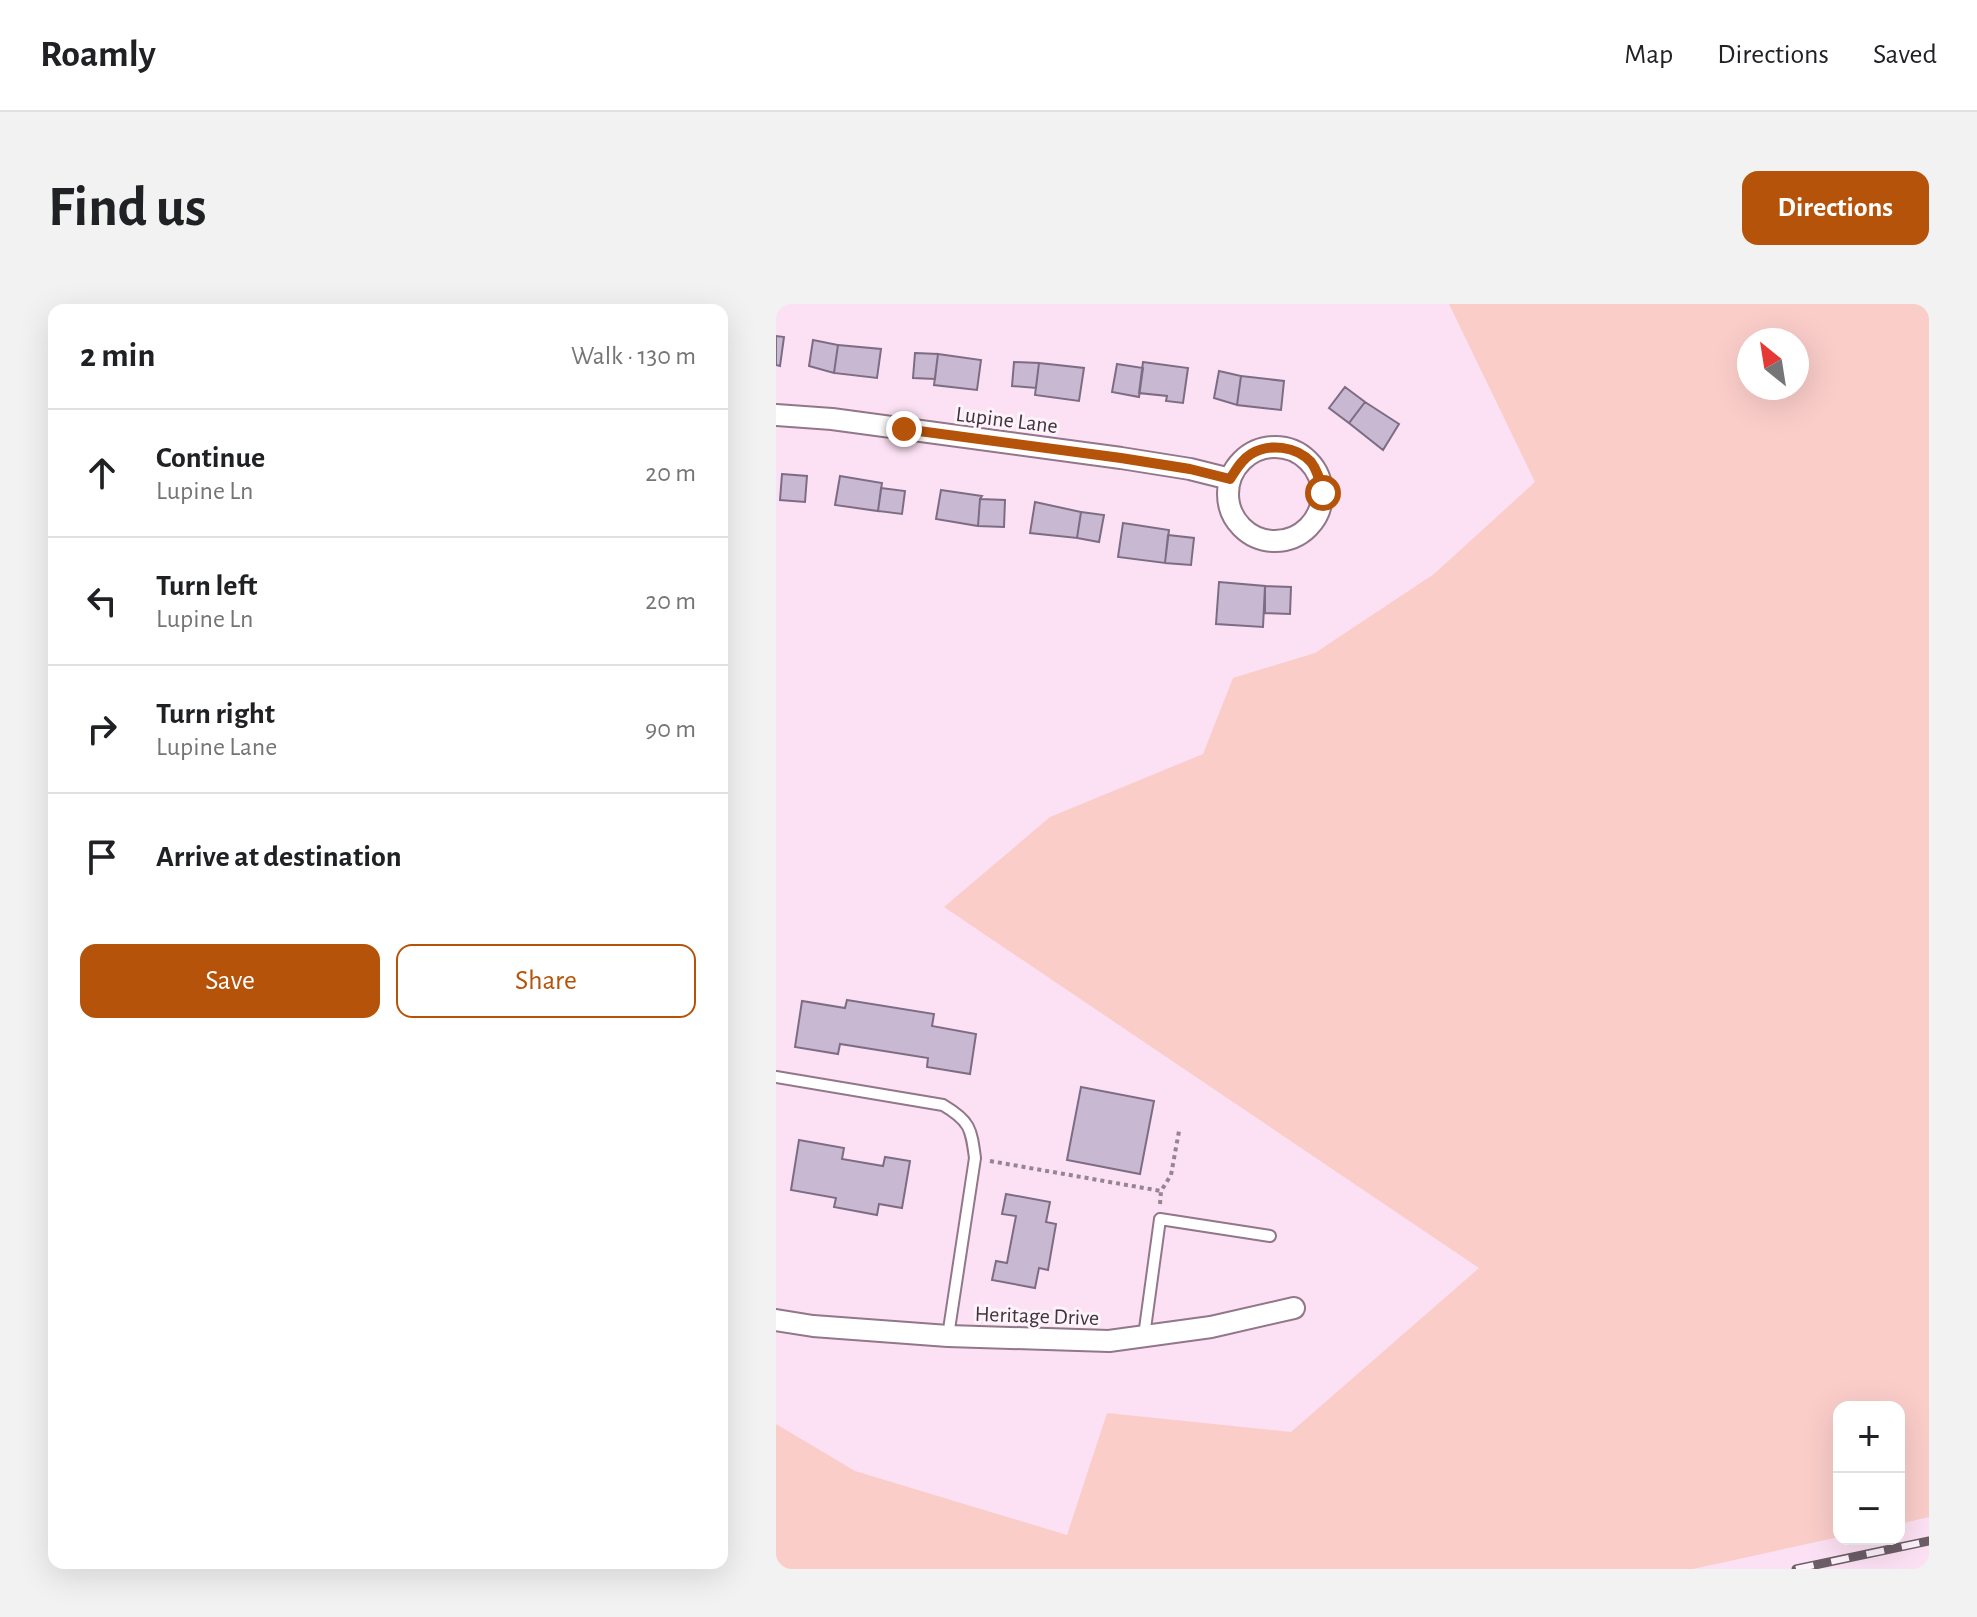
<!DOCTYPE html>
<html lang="en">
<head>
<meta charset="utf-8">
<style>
	body { margin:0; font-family:"Alegreya Sans",sans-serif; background:#f2f2f2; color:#202124 }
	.controls { position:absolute; right:24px; bottom:24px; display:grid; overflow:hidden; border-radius:16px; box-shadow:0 8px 32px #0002 }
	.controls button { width:72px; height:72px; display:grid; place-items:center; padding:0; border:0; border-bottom:2px solid #e0e0e0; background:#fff; color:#202124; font:40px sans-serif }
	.compass { position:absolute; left:961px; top:24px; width:72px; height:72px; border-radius:50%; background:#fff; box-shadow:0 8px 32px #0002; rotate:330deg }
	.stop { position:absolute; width:24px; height:24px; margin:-18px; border:6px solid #b45309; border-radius:50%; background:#fff }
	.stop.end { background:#b45309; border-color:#fff; box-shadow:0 2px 8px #0008 }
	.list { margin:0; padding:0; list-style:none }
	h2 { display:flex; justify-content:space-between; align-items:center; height:104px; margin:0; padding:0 32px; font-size:34px }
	h2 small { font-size:26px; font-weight:400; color:#757577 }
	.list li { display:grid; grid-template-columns:52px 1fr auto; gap:24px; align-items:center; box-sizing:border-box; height:128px; padding:0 32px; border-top:2px solid #e0e0e0 }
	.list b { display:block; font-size:30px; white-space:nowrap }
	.list p { margin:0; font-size:26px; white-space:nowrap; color:#757577 }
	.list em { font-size:26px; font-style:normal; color:#757577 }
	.actions { display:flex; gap:16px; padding:24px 32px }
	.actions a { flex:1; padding:18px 0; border:2px solid #b45309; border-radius:16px; text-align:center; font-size:28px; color:#b45309 }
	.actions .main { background:#b45309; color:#fff }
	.icon { flex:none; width:44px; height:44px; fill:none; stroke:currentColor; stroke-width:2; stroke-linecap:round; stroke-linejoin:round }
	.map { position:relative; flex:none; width:1153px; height:1265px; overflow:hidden; border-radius:16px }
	header { display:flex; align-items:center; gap:48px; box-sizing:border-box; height:112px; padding:0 40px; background:#fff; border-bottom:2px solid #e0e0e0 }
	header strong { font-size:38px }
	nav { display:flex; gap:44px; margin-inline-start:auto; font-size:28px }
	.intro { display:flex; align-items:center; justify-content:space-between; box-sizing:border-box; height:192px; padding:0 48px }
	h1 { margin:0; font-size:56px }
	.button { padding:20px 36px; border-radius:16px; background:#b45309; color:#fff; font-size:28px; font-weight:700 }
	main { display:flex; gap:48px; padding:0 48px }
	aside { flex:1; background:#fff; border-radius:16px; box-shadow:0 8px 32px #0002 }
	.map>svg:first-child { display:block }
	.green { fill:#facdc9; fill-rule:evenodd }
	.building { fill:#c9b8d2; stroke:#7c6d84; stroke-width:2 }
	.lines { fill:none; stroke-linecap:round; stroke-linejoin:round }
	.service-casing { stroke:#917789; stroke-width:14 }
	.minor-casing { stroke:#917789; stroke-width:24 }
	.path { stroke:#978491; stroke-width:4; stroke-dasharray:4 4; stroke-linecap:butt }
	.service { stroke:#fff; stroke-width:10 }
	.minor { stroke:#fff; stroke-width:20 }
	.rail-casing { stroke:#6c5d67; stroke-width:9 }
	.rail { stroke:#fff3fb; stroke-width:6; stroke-dasharray:18; stroke-linecap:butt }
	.route { stroke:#b45309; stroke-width:10 }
	.labels { text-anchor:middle; stroke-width:6; stroke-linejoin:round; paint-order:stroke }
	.street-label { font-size:22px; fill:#3f343b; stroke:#fff3fb }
</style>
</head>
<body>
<header>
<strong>Roamly</strong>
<nav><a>Map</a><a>Directions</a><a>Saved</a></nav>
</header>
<div class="intro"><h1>Find us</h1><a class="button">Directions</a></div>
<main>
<aside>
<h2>2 min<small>Walk · 130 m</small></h2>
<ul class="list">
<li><svg class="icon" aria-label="ahead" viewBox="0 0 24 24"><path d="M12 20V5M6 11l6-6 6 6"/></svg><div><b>Continue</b><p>Lupine Ln</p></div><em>20 m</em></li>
<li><svg class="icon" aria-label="left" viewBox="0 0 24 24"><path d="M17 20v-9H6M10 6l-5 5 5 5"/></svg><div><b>Turn left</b><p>Lupine Ln</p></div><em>20 m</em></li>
<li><svg class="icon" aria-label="right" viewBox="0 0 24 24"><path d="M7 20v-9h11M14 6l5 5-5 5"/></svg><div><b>Turn right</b><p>Lupine Lane</p></div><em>90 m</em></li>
<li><svg class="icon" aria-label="arrive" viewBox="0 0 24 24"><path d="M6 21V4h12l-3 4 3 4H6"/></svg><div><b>Arrive at destination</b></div></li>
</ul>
<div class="actions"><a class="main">Save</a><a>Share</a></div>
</aside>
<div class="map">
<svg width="1153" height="1265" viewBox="0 0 1153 1265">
	<rect width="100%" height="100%" fill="#fce0f3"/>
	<path class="green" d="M673,0H1153V1213L1123,1220V1103H1063V1233L917,1265H0V1120L79,1167L291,1231L331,1109L515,1128L703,964L168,603L274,513L427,450L457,374L539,349L658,270L759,178ZM973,36H1021V84H973Z"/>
	<path class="building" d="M0,32L8,33L4,62L0,61Z
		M37,36L62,41L58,69L33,62Z
		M62,41L105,45L101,74L58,69Z
		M139,49L162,50L159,75L137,74Z
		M162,50L205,56L201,86L158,81Z
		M238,58L263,59L260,84L236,82Z
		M367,58L412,64L407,99L390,97L391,92L363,89Z
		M263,59L308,64L303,97L259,91Z
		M341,60L367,64L363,93L336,88Z
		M443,67L465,72L461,101L438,94Z
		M465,72L508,77L505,106L461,101Z
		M569,83L589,98L573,119L553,104Z
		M589,98L623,120L607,146L573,119Z
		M6,170L31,172L29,198L4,196Z
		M64,172L106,179L102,207L59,201Z
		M105,184L129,187L126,210L102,207Z
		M165,186L206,192L204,195L202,222L160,215Z
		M204,195L229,196L228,223L202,222Z
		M259,198L305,208L301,234L254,229Z
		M305,208L328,211L323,238L301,234Z
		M347,219L393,226L389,259L342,253Z
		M392,231L418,234L415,261L389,259Z
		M443,278L489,282L487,323L440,320Z
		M489,282L515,283L514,310L489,309Z
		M71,696L158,710L156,722L200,730L194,770L151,763L152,754L64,740L62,750L19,743L26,697L69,704Z
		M305,783L378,797L364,870L291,856Z
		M23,836L68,844L66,855L107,862L109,853L134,857L126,904L103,900L101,911L58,903L60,894L15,886Z
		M230,890L274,898L270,918L280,920L272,966L263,964L259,984L216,976L220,957L231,959L240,912L226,910Z"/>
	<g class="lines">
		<g class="service-casing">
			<path id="service" d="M0,773L167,801C194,817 195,824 199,854L172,1032
				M368,1032L384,915L494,932"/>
		</g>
		<g class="minor-casing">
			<path id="minor" d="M0,111L56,115L345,154L414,165L454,175
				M452 190a47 47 0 1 1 94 0a47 47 0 1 1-94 0Z
				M0,1016L37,1022L172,1032L333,1037L435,1023L518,1004"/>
		</g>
		<path class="path" d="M214,857L385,887
			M384,900L385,887L395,871L403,827"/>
		<use href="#service" class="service"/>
		<use href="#minor" class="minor"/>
		<g class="rail-casing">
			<path id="rail" d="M1020,1265L1153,1237"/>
		</g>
		<use href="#rail" class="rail"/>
	</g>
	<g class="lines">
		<path class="route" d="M128,125L345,154L414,165L454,175C460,166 465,156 475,150C493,139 520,142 535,158C542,167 544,178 547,189"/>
	</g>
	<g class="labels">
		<g class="street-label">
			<text transform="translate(231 115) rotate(7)" y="8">Lupine Lane</text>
			<text transform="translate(261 1011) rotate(2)" y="8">Heritage Drive</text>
		</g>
	</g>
</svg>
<div class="controls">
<button>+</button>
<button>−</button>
</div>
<svg class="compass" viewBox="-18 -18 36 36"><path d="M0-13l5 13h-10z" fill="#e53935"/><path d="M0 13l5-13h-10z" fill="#757577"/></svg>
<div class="stop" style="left:547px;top:189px"></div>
<div class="stop end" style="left:128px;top:125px"></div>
</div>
</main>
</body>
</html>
